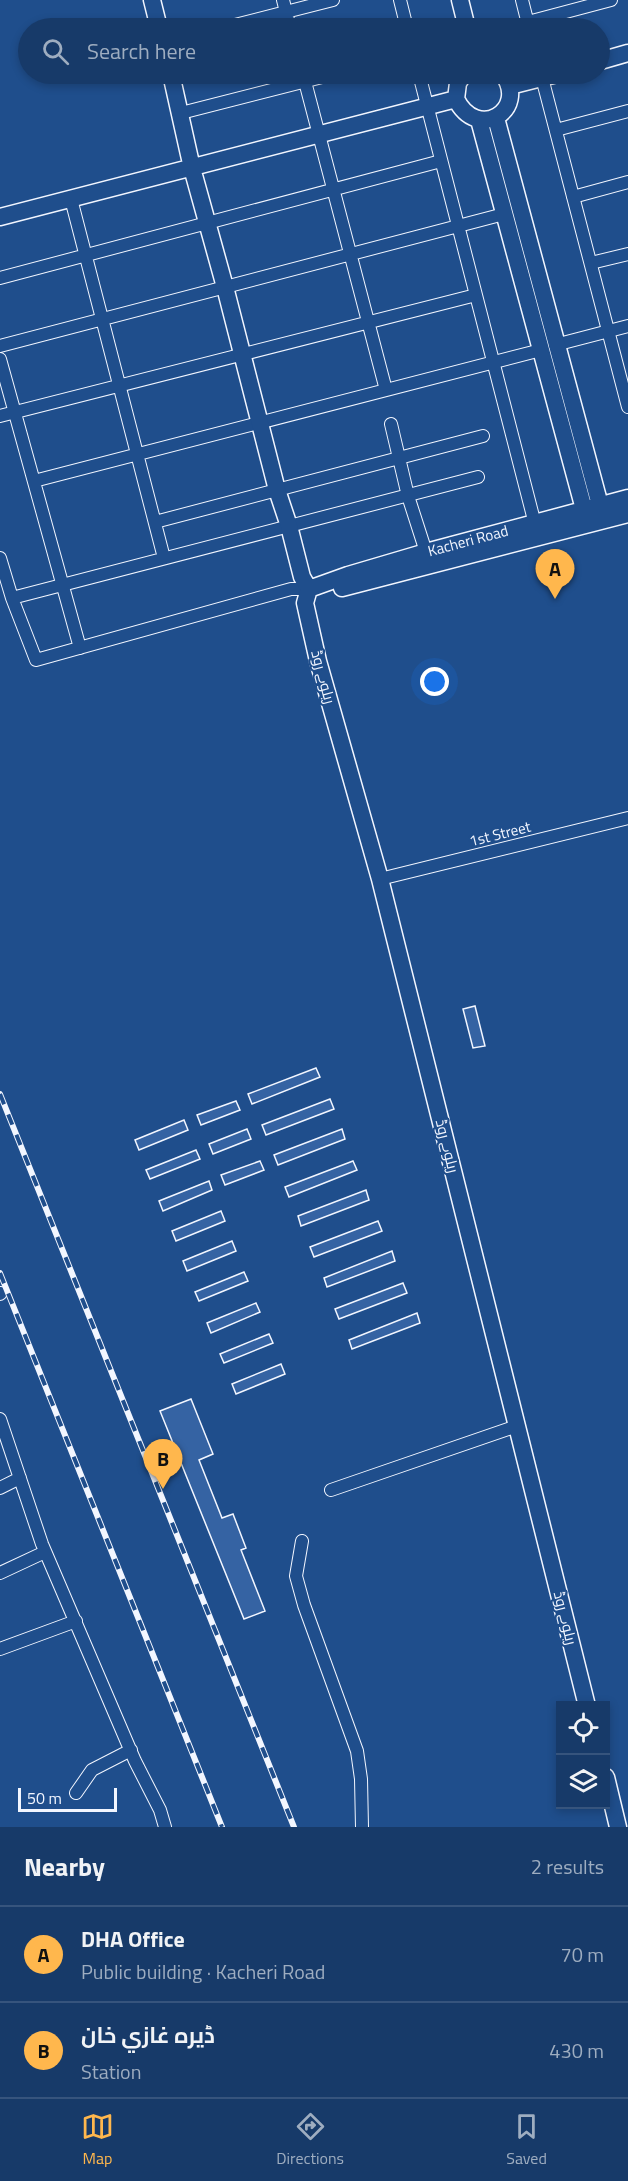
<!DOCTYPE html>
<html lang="en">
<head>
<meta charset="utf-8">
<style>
	body { margin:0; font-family:"Titillium Web",Cairo,sans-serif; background:#244571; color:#f1f3f6 }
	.controls { position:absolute; right:18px; bottom:18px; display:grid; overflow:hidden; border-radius:0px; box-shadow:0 3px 9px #0003 }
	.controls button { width:54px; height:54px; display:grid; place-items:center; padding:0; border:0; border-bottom:2px solid #36547d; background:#173a69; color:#f1f3f6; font:30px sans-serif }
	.scale { position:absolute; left:18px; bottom:15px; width:99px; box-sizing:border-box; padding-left:6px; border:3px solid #f2f6ff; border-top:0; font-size:16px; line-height:21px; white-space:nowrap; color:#f2f6ff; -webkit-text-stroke:4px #1f4e8c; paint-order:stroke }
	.you { position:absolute; left:435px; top:682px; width:21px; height:21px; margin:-15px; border:4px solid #fff; border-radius:50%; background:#1a73e8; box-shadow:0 0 0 9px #1a73e833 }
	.badge { display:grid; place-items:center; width:39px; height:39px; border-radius:50%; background:#ffb74d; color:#111; font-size:20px; font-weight:700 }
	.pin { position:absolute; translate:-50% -50px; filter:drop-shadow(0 2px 3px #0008) }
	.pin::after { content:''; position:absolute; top:32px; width:21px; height:18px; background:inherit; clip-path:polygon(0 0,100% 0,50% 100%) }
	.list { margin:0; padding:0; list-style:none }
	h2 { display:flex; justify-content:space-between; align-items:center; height:78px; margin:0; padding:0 24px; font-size:26px }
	h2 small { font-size:20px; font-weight:400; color:#9eadc0 }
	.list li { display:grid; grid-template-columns:39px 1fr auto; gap:18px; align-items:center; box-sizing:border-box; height:96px; padding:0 24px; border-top:2px solid #36547d }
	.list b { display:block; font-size:22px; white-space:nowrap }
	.list p { margin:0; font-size:20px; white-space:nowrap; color:#9eadc0 }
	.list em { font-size:20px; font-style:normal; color:#9eadc0 }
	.icon { flex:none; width:33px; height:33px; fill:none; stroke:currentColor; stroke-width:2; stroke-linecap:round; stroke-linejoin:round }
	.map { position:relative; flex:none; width:628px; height:1827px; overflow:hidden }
	.search { position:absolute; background:#173a69; box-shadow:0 3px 9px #0003; left:18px; right:18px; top:18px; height:66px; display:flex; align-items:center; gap:15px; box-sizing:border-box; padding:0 21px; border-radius:33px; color:#9eadc0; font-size:22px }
	.sheet { height:270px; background:#173a69 }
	nav { display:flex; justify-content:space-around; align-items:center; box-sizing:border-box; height:84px; border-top:2px solid #36547d; background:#173a69; font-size:16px; color:#9eadc0 }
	nav a { display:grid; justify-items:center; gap:3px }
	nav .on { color:#ffb74d }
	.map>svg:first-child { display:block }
	.building { fill:#3563a3; stroke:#f2f6ff; stroke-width:1.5 }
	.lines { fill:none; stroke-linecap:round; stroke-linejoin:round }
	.street-casing { stroke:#f2f6ff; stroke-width:14 }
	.secondary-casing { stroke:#f2f6ff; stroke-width:19 }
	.street { stroke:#1f4e8c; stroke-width:12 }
	.secondary { stroke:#1f4e8c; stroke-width:16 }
	.rail-casing { stroke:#f2f6ff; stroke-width:6 }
	.rail { stroke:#1f4e8c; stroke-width:4; stroke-dasharray:11; stroke-linecap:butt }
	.labels { text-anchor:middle; stroke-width:4.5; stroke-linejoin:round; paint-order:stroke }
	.street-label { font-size:15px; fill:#f2f6ff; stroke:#1f4e8c }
</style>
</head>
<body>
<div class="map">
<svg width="628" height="1827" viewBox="0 0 628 1827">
	<rect width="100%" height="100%" fill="#1f4e8c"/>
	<path class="building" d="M475,1006L485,1046L473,1048L463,1009Z
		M316,1068L320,1077L252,1104L248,1094Z
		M330,1099L334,1109L266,1135L262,1125Z
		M236,1101L240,1110L201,1125L197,1115Z
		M184,1120L188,1130L139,1150L135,1140Z
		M247,1129L251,1139L213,1154L209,1144Z
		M342,1129L345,1139L278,1165L274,1155Z
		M196,1150L200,1159L150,1179L146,1170Z
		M260,1161L264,1170L225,1185L221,1175Z
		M353,1161L357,1170L289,1197L285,1187Z
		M209,1181L212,1190L163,1211L159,1201Z
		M366,1190L369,1200L301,1226L298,1216Z
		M221,1211L225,1221L176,1241L172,1231Z
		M378,1221L382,1231L314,1257L310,1247Z
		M232,1241L236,1251L187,1271L183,1261Z
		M392,1251L395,1261L327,1287L324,1278Z
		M244,1272L248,1281L199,1301L195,1292Z
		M403,1283L407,1293L339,1319L335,1309Z
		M256,1303L260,1312L211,1333L207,1323Z
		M417,1313L420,1323L352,1349L349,1340Z
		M269,1334L273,1343L224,1363L220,1354Z
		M281,1364L285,1374L236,1394L232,1384Z
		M191,1399L213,1454L199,1460L222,1518L233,1514L246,1548L241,1550L265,1611L244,1619L160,1411Z"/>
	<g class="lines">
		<g class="street-casing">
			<path id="street" d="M283,0L290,28
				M400,0L407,28
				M522,0L529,28
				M528,22L611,0
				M223,28L333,0
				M303,74L386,390
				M419,74L535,524
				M541,74L628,407
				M181,113L334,74
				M556,130L628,111
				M573,197L628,182
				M71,199L164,558
				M591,263L628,254
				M0,278L441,161
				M555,345L628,326
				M0,346L504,214
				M0,359L80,648
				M0,416L476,295
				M391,424L408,496L426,552
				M34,481L541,350
				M155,522L483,436
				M0,558L12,598L36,660L291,589H309
				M12,598L478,477
				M380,879L628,818
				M0,1294L1,1293
				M0,1419L42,1544L135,1761L160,1810L165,1827
				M0,1488L20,1478
				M331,1490L517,1426
				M302,1541L296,1576L304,1605L357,1751L361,1779L362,1827
				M0,1573L45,1552
				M0,1649L76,1621
				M76,1793L92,1770L131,1750"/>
		</g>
		<g class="secondary-casing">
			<path id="secondary" d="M152,0L159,28
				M460,0L467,28
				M600,61L628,53
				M171,74L192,168L225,287L277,490L289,526L302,577L309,589
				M464,74L458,83L456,99C477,142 529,110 503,74
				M510,86L557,74
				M496,118L604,520
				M479,120L588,524
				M0,217L456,99
				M342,588L628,514
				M309,589L305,603L318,661L380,879L587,1706
				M309,589L348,575L426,552L628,498
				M606,1777L618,1827"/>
		</g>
		<use href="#street" class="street"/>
		<use href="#secondary" class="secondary"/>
		<g class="rail-casing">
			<path id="rail" d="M0,1094L294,1827
				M0,1273L222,1827"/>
		</g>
		<use href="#rail" class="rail"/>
	</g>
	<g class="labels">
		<g class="street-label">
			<text transform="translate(468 541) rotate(-15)" y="5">Kacheri Road</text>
			<text transform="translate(323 677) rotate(75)" y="5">ریلوے روڈ</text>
			<text transform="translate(500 834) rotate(-14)" y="5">1st Street</text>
			<text transform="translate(447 1146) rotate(76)" y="5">ریلوے روڈ</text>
			<text transform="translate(565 1618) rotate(76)" y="5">ریلوے روڈ</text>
		</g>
	</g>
</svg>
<div class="controls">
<button><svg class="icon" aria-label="locate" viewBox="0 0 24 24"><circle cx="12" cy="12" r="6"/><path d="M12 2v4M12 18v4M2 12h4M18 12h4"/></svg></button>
<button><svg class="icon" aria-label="layers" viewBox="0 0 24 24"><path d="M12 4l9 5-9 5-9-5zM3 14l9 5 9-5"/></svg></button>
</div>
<div class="scale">50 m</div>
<div class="you"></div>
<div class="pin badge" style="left:555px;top:599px">A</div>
<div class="pin badge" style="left:163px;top:1489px">B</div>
<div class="search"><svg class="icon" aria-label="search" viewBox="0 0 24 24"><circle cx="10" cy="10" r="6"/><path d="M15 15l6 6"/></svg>Search here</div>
</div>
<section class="sheet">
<h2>Nearby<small>2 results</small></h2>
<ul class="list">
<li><span class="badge">A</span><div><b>DHA Office</b><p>Public building · Kacheri Road</p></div><em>70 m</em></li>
<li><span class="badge">B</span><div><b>ڈيره غازي خان</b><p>Station</p></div><em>430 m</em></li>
</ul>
</section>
<nav>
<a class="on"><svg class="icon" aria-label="map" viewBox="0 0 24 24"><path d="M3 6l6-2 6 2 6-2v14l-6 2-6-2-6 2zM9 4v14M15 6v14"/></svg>Map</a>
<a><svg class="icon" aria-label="directions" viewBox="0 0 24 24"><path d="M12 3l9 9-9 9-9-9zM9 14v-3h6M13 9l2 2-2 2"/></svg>Directions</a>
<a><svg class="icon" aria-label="saved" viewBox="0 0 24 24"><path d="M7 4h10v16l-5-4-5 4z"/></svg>Saved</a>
</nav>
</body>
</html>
